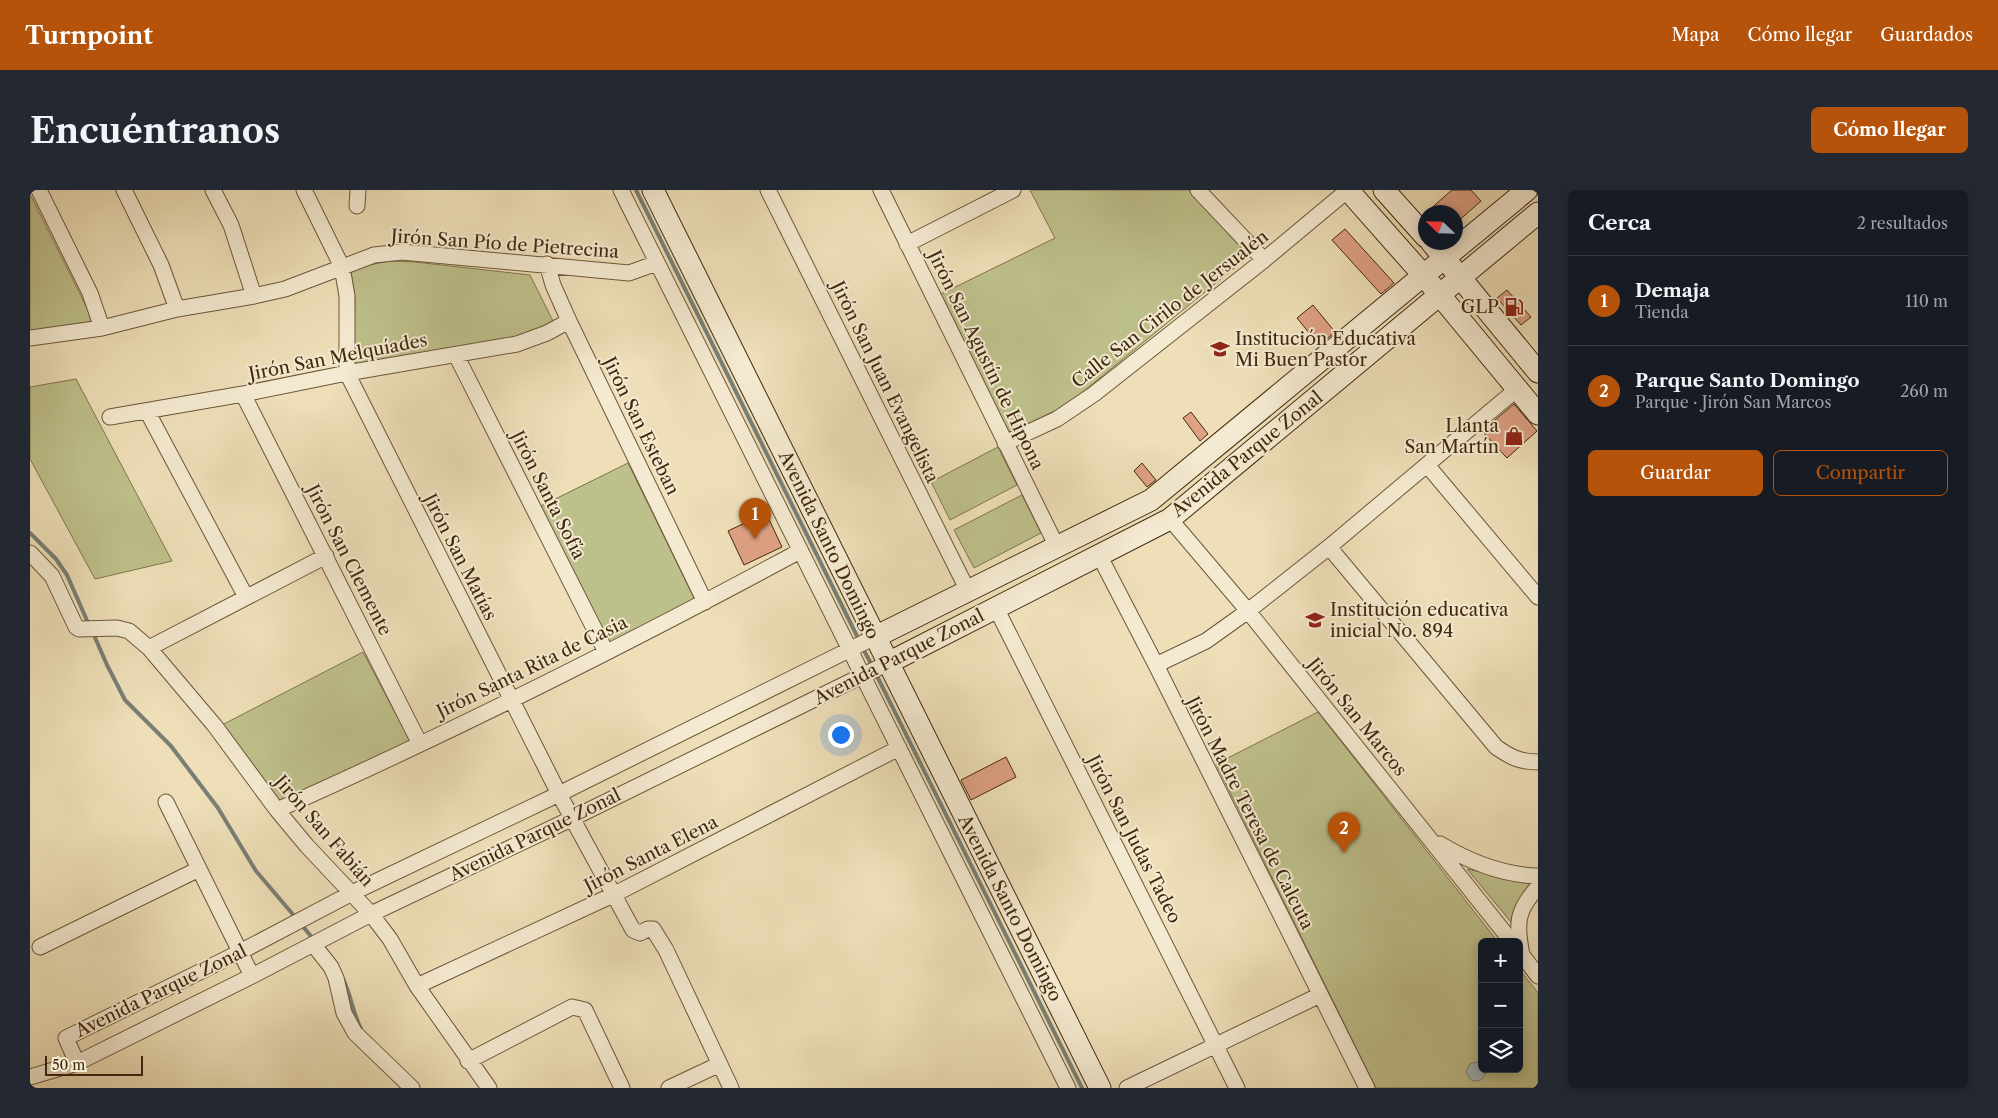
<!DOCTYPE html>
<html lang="es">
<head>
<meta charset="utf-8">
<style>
	body { margin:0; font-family:"Libre Caslon Text",serif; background:#242831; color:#f1f3f6 }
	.controls { position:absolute; right:15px; bottom:15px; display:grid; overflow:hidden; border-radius:8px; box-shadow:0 2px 12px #0003 }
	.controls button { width:45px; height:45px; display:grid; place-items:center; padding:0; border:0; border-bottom:1px solid #363941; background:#171b24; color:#f1f3f6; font:25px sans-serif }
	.compass { position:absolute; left:1388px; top:15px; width:45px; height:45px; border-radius:50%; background:#171b24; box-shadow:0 2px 12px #0003; rotate:293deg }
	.scale { position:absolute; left:15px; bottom:12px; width:98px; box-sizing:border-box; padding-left:5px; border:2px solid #41290e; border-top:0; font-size:14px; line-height:18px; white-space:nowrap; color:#41290e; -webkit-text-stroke:4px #f4ead1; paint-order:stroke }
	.you { position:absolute; left:810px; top:544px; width:18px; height:18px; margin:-12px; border:4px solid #fff; border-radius:50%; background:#1a73e8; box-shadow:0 0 0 8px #1a73e833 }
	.badge { display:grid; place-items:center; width:32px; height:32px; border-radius:50%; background:#b45309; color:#fff; font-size:16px; font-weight:700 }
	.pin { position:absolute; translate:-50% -41px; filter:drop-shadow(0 1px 2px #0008) }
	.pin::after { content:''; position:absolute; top:26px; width:18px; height:15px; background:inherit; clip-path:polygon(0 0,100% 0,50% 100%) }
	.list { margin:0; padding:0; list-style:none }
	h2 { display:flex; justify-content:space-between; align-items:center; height:65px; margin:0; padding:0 20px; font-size:21px }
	h2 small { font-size:16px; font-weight:400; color:#9ea1a6 }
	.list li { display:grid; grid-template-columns:32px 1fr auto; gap:15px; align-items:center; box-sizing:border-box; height:90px; padding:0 20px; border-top:1px solid #363941 }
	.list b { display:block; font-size:19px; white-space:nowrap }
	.list p { margin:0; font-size:16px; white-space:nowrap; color:#9ea1a6 }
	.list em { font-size:16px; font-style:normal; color:#9ea1a6 }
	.actions { display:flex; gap:10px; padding:15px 20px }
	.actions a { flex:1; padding:11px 0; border:1px solid #b45309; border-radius:8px; text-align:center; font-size:18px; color:#b45309 }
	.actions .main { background:#b45309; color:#fff }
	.icon { flex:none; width:28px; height:28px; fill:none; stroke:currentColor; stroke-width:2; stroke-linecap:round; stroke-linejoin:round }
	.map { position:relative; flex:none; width:1508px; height:898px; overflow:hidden; border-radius:8px }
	header { display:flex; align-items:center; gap:30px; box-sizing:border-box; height:70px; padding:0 25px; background:#b45309; color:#fff }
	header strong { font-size:24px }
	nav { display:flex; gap:28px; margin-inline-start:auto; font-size:18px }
	.intro { display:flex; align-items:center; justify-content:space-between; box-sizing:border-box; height:120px; padding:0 30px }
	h1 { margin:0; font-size:35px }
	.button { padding:12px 22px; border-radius:8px; background:#b45309; color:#fff; font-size:18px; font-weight:700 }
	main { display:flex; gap:30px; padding:0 30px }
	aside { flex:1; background:#171b24; border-radius:8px; box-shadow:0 2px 12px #0003 }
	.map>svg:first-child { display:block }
	.green { fill:#bec08b; stroke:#80744c }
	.water { fill:#9fb9ba; stroke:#797f75 }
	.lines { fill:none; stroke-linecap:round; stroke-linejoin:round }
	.stream { stroke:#797f75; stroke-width:4 }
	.building { fill:#dfa184; stroke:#41290e }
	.street-casing { stroke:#6c5638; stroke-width:17 }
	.secondary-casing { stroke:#41290e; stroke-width:23 }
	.street { stroke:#f4ead1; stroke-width:15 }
	.secondary { stroke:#f4ead1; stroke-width:21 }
	.labels { text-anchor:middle; stroke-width:4; stroke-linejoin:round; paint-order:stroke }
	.street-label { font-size:18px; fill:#41290e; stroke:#f4ead1 }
	.poi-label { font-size:18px; fill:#41290e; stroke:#f4ead1; text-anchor:end }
</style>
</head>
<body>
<header>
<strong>Turnpoint</strong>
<nav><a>Mapa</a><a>Cómo llegar</a><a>Guardados</a></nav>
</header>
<div class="intro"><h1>Encuéntranos</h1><a class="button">Cómo llegar</a></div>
<main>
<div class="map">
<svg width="1508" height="898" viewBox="0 0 1508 898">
	<rect width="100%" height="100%" fill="#eedfb8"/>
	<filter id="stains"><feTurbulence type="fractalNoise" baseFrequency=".004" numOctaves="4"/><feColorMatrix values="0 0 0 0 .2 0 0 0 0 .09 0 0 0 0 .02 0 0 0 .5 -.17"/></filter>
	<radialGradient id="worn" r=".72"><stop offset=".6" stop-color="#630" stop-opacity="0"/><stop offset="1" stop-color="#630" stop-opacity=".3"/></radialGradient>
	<path class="green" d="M1000,0H1159L1219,66L1054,201L1029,219L979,243L911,104L1025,48Z
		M0,4L57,118L62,133L0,144Z
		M360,71L385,72L500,85L524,133L493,146L323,179L325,109L321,81L334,76Z
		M46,189L142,371L65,389L0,269V197Z
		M968,257L987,295L920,330L901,292Z
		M598,273L665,410L577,454L509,317Z
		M992,305L1011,343L944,378L924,340Z
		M333,462L380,551L248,616L190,536Z
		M1288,522L1468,752H1452V879H1489V779L1508,803V898H1346L1186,574Z
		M1437,679L1478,688L1508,691L1496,703L1481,732Z"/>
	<path class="water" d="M1447,872L1452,874V879H1456C1456,889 1449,893 1441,890L1436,882L1440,874Z"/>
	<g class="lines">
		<path class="stream" d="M606,0L829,450
			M0,343L26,369L37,385L59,435
			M63,443L77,475L95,510L141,556L188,618L226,681L266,728
			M832,457L843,477
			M846,484L1052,898
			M271,734L284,750
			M313,789C321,805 323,823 331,839"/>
	</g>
	<path class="building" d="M1422,0H1441L1451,11L1426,33V22H1397Z
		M1315,39L1364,93L1351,104L1302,50Z
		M1477,100L1501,127L1491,135L1467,108Z
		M1283,115L1305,142L1289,155L1267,128Z
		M1484,214L1507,241L1477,268L1452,241Z
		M1161,222L1178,244L1170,251L1153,228Z
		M1112,273L1126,290L1117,297L1104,281Z
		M736,323L752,357L714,375L698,341Z
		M976,567L986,587L941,610L931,590Z"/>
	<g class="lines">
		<g class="street-casing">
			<path id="street" d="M9,0L60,103L72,138
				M94,0L131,75L147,119
				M183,0L201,35L224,106
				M274,0L312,77L317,106V183L529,604L603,740L610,743L618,739H623L636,760L701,898
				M591,0L1038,898
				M738,0L938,401
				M851,0L1027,357
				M1168,0L1234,70
				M327,16L328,0
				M877,54L983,0
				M517,74L523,95L539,131L675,412
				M0,148L72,138L147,119L224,106L255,99L344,65L372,62L599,83L627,73
				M426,165L576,462
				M213,204L390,554
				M117,221L216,407
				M80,227L213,204L317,183L487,154L517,143L539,131
				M975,253L1027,229L1064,204L1234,70L1318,0
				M1397,275L1508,407
				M1140,329L1218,421L1482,752
				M1299,357L1466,557C1480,567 1490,572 1508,572
				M0,363L22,386L46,437L49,439L87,438L99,441L119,458L185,536L247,620L277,656L341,724L360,749L387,796L459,898
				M1069,365L1126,475L1337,898
				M966,418L1207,898
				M119,458L296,366
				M1126,475L1176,451L1218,421L1299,357L1487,199
				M136,612L222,786
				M247,620C425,541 599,453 770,361
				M1410,654C1440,672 1472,685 1508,686
				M283,754L301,777L306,788L314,823L325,843L382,898
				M10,757L169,679
				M1489,761L1508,786
				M1492,765C1486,734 1486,721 1508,697
				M387,796L583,705L869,558
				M438,871L542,817L555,820L592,898
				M47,873L36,848L210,762L322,703L529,604L845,447
				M0,887L47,873L222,786L341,724L543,628L858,473
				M639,898L690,874
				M1097,898L1290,805"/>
		</g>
		<g class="secondary-casing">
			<path id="secondary" d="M623,0L1070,898
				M1318,0L1394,86L1508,224
				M1354,0L1396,47
				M1401,52L1508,182
				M845,447L1121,310L1497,0
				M858,473L1140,329L1508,23"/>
		</g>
		<use href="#street" class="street"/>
		<use href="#secondary" class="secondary"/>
	</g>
	<defs>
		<g id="fuel-bare" transform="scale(1.5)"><path d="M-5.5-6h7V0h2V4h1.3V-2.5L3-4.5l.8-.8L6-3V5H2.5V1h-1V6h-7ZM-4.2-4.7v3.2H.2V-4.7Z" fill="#8f2418" stroke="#f4ead1" stroke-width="2.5" paint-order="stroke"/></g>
		<g id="school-bare" transform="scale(1.5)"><path d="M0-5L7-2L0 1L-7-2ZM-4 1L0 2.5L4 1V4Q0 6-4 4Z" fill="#8f2418" stroke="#f4ead1" stroke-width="2.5" paint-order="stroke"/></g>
		<g id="shop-bare" transform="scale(1.5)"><path d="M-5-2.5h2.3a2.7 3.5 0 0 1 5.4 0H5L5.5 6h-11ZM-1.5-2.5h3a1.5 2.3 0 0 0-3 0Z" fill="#8f2418" stroke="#f4ead1" stroke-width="2.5" paint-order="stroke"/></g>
	</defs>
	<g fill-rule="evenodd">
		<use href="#fuel-bare" x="1484" y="117"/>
		<use href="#school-bare" x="1190" y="159"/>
		<use href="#shop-bare" x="1484" y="246"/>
		<use href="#school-bare" x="1285" y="430"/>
	</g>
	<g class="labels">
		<g class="street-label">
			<text transform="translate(475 54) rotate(4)" y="6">Jirón San Pío de Pietrecina</text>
			<text transform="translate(1140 119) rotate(-38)" y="6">Calle San Cirilo de Jersualén</text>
			<text transform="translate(308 167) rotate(-11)" y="6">Jirón San Melquíades</text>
			<text transform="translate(956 170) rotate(64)" y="6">Jirón San Agustín de Hipona</text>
			<text transform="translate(855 192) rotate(64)" y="6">Jirón San Juan Evangelista</text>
			<text transform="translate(611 236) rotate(64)" y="6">Jirón San Esteban</text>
			<text transform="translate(1217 264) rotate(-39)" y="6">Avenida Parque Zonal</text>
			<text transform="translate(518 305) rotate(63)" y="6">Jirón Santa Sofía</text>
			<text transform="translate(799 355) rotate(64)" y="6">Avenida Santo Domingo</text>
			<text transform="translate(430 367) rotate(63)" y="6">Jirón San Matías</text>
			<text transform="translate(319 370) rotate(63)" y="6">Jirón San Clemente</text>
			<text transform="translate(869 467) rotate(-27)" y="6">Avenida Parque Zonal</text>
			<text transform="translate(502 477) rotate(-26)" y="6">Jirón Santa Rita de Casia</text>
			<text transform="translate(1327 527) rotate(51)" y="6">Jirón San Marcos</text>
			<text transform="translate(1220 623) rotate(63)" y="6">Jirón Madre Teresa de Calcuta</text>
			<text transform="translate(294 641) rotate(49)" y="6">Jirón San Fabián</text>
			<text transform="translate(505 645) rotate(-26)" y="6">Avenida Parque Zonal</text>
			<text transform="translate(1104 649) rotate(63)" y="6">Jirón San Judas Tadeo</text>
			<text transform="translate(621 664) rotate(-27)" y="6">Jirón Santa Elena</text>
			<text transform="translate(980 718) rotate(63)" y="6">Avenida Santo Domingo</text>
			<text transform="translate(131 801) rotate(-26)" y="6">Avenida Parque Zonal</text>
		</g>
		<g class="poi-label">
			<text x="1469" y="123">GLP</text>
			<text x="1205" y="155" text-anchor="start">Institución Educativa<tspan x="1205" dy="21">Mi Buen Pastor</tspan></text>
			<text x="1469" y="242">Llanta<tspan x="1469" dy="21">San Martín</tspan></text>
			<text x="1300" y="426" text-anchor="start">Institución educativa<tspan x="1300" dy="21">inicial No. 894</tspan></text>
		</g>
	</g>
	<rect width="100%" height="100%" filter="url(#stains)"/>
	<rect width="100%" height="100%" fill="url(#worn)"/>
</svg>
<div class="controls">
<button>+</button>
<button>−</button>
<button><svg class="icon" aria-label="layers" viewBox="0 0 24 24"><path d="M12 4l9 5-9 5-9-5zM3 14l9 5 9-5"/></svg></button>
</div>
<svg class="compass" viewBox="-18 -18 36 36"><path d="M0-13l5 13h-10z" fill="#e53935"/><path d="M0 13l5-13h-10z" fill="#9ea1a6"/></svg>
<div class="scale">50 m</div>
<div class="you"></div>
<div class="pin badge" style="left:725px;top:349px">1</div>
<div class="pin badge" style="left:1314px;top:663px">2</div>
</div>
<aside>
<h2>Cerca<small>2 resultados</small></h2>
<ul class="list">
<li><span class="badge">1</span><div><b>Demaja</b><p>Tienda</p></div><em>110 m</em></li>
<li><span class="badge">2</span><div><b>Parque Santo Domingo</b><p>Parque · Jirón San Marcos</p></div><em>260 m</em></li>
</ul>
<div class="actions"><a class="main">Guardar</a><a>Compartir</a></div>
</aside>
</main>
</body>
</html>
